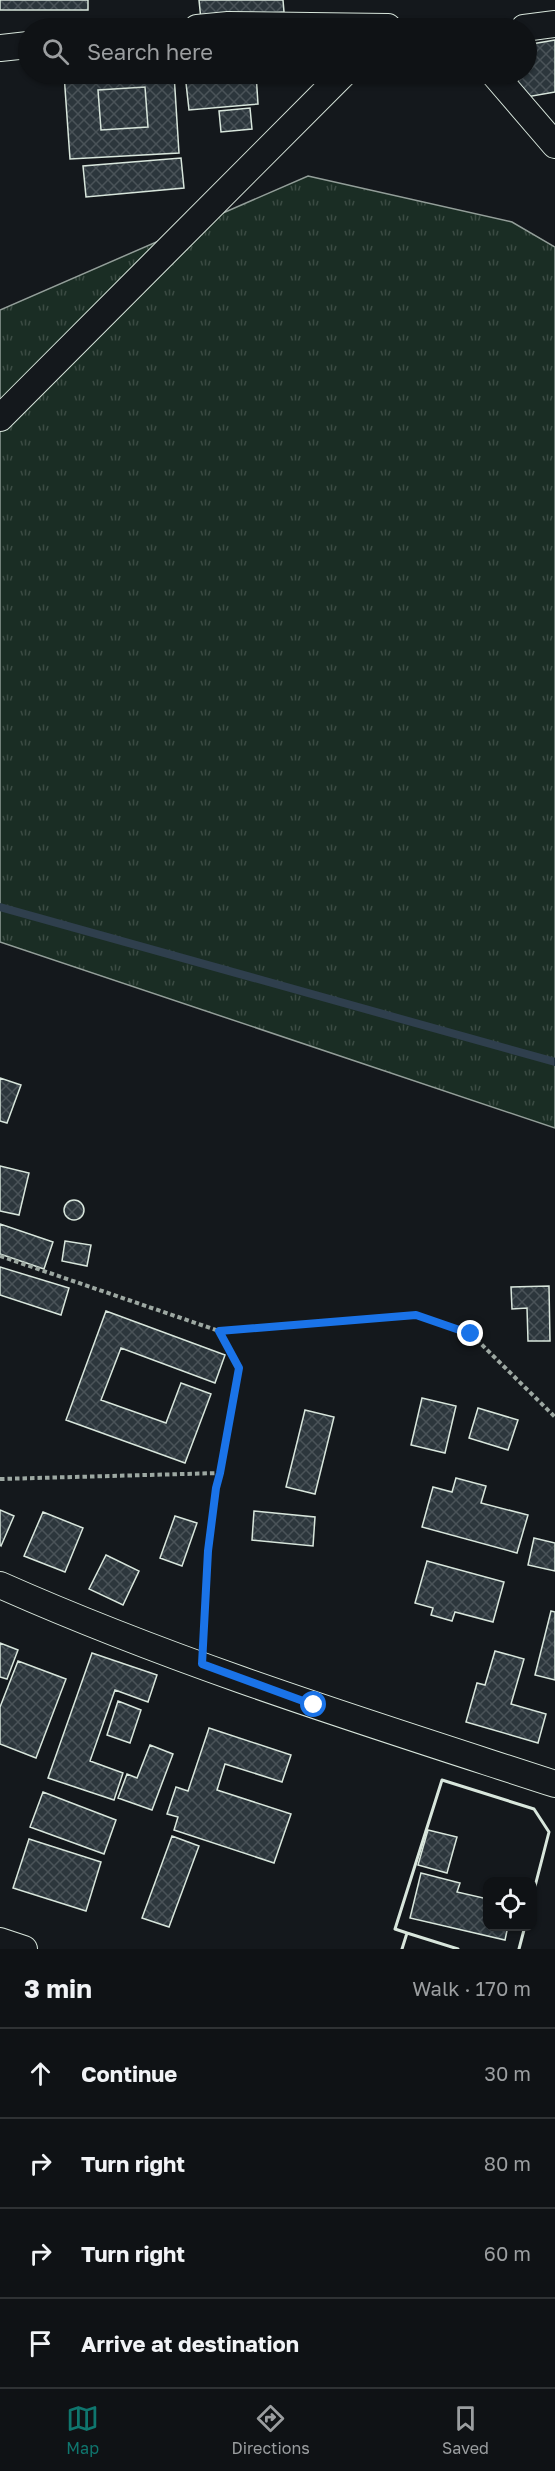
<!DOCTYPE html>
<html lang="en">
<head>
<meta charset="utf-8">
<style>
	body { margin:0; font-family:"Golos Text",sans-serif; background:#1d2022; color:#f1f3f6 }
	.controls { position:absolute; right:18px; bottom:18px; display:grid; overflow:hidden; border-radius:12px; box-shadow:0 2px 4px #0004 }
	.controls button { width:54px; height:54px; display:grid; place-items:center; padding:0; border:0; border-bottom:2px solid #2f3234; background:#0f1215; color:#f1f3f6; font:30px sans-serif }
	.stop { position:absolute; width:18px; height:18px; margin:-14px; border:4px solid #1a73e8; border-radius:50%; background:#fff }
	.stop.end { background:#1a73e8; border-color:#fff; box-shadow:0 2px 6px #0008 }
	.list { margin:0; padding:0; list-style:none }
	h2 { display:flex; justify-content:space-between; align-items:center; height:78px; margin:0; padding:0 24px; font-size:26px }
	h2 small { font-size:20px; font-weight:400; color:#9b9ea0 }
	.list li { display:grid; grid-template-columns:39px 1fr auto; gap:18px; align-items:center; box-sizing:border-box; height:90px; padding:0 24px; border-top:2px solid #2f3234 }
	.list b { display:block; font-size:22px; white-space:nowrap }
	.list em { font-size:20px; font-style:normal; color:#9b9ea0 }
	.icon { flex:none; width:33px; height:33px; fill:none; stroke:currentColor; stroke-width:2; stroke-linecap:round; stroke-linejoin:round }
	.map { position:relative; flex:none; width:555px; height:1949px; overflow:hidden }
	.search { position:absolute; background:#0f1215; box-shadow:0 2px 4px #0004; left:18px; right:18px; top:18px; height:66px; display:flex; align-items:center; gap:15px; box-sizing:border-box; padding:0 21px; border-radius:33px; color:#9b9ea0; font-size:22px }
	.sheet { height:438px; background:#0f1215 }
	nav { display:flex; justify-content:space-around; align-items:center; box-sizing:border-box; height:84px; border-top:2px solid #2f3234; background:#0f1215; font-size:16px; color:#9b9ea0 }
	nav a { display:grid; justify-items:center; gap:3px }
	nav .on { color:#0f766e }
	.map>svg:first-child { display:block }
	.grass { fill:url(#grass-tufts); stroke:#939e99; stroke-width:1.5 }
	.lines { fill:none; stroke-linecap:round; stroke-linejoin:round }
	.stream { stroke:#2f3f4d; stroke-width:8 }
	.building { fill:url(#building-cross-hatch); stroke:#d8e6dc; stroke-width:1.5; fill-rule:evenodd }
	.minor-casing { stroke:#d8e6dc; stroke-width:28 }
	.path { stroke:#9da8a2; stroke-width:4; stroke-dasharray:4.5 3; stroke-linecap:butt }
	.minor { stroke:#14181c; stroke-width:26 }
	.wall { stroke:#d8e6dc; stroke-width:3 }
	.route { stroke:#1a73e8; stroke-width:8 }
</style>
</head>
<body>
<div class="map">
<svg width="555" height="1949" viewBox="0 0 555 1949">
	<defs>
		<pattern id="grass-tufts" width="24" height="20" patternUnits="userSpaceOnUse" patternTransform="scale(1.5)"><rect width="24" height="20" fill="#1a2d24"/><path d="M3 7l-1-3M5 7V3M7 7l1-3M15 17l-1-3M17 17v-4M19 17l1-3" fill="none" stroke="#3b4b43"/></pattern>
		<pattern id="building-cross-hatch" width="8" height="8" patternUnits="userSpaceOnUse" patternTransform="scale(1.5)"><rect width="8" height="8" fill="#2c363c"/><path d="M0 0l8 8M0 8l8-8" fill="none" stroke="#4a5358"/></pattern>
	</defs>
	<rect width="100%" height="100%" fill="#14181c"/>
	<path class="grass" d="M308,176L512,222L555,247V1128L0,942V310Z"/>
	<g class="lines">
		<path class="stream" d="M0,907L555,1062"/>
	</g>
	<path class="building" d="M0,0H88V10H0Z
		M199,0H283L284,12L201,20Z
		M555,40V92L521,98L517,74H526V45Z
		M64,74H174L179,153L70,159ZM145,87L148,127L101,130L98,90Z
		M185,74H256L258,104L189,110Z
		M145,87L148,127L101,130L98,90Z
		M250,108L252,129L221,132L219,111Z
		M181,158L184,188L86,197L83,166Z
		M0,1078L21,1085L7,1123L0,1121Z
		M0,1166L29,1173L19,1215L0,1211Z
		M64 1210a10 10 0 1 1 20 0a10 10 0 1 1-20 0Z
		M0,1224L53,1242L44,1269L0,1254Z
		M65,1241L91,1245L87,1266L62,1261Z
		M0,1267L69,1288L61,1315L0,1295Z
		M549,1286L550,1341H528L527,1308L512,1309L511,1287Z
		M106,1311L225,1355L215,1383L121,1348L101,1400L166,1423L181,1383L211,1394L185,1463L66,1420Z
		M422,1398L456,1406L445,1453L411,1445Z
		M478,1408L518,1420L508,1450L469,1438Z
		M305,1410L334,1417L315,1494L286,1487Z
		M456,1478L486,1486L481,1503L528,1515L517,1553L422,1527L433,1487L452,1492Z
		M0,1510L14,1516L1,1546L0,1545Z
		M254,1511L315,1517L313,1546L252,1540Z
		M43,1512L83,1528L65,1572L24,1556Z
		M175,1516L197,1523L182,1566L160,1558Z
		M534,1538L555,1543V1571L528,1565Z
		M106,1555L139,1571L123,1605L89,1589Z
		M427,1561L504,1582L493,1622L455,1612L452,1621L431,1615L433,1608L415,1603Z
		M551,1611L555,1612V1680L535,1675Z
		M0,1643L18,1650L7,1679L0,1677Z
		M495,1651L524,1659L511,1704L546,1714L538,1743L466,1722L477,1683L485,1685Z
		M92,1653L157,1675L148,1702L115,1690L90,1761L123,1773L114,1800L48,1778Z
		M18,1661L66,1679L36,1758L0,1744V1707Z
		M118,1701L141,1710L130,1743L107,1735Z
		M209,1728L291,1755L282,1782L225,1764L217,1790L291,1814L274,1863L174,1830L178,1817L167,1814L176,1787L188,1791Z
		M150,1745L173,1754L152,1810L118,1798L127,1774L137,1778Z
		M43,1792L116,1820L104,1854L30,1827Z
		M428,1830L457,1837L447,1873L418,1865Z
		M172,1836L199,1846L169,1927L142,1918Z
		M29,1839L101,1862L86,1911L13,1888Z
		M421,1873L460,1883L457,1892L488,1899V1926H508L505,1940L410,1918Z"/>
	<g class="lines">
		<g class="minor-casing">
			<path id="minor" d="M197,28L228,25L388,27
				M524,28L555,24
				M0,48L28,45
				M494,74L555,145
				M0,418L343,74
				M0,1585C180,1665 368,1723 555,1784
				M0,1941L24,1949"/>
		</g>
		<path class="path" d="M0,1256L219,1331L416,1315L471,1334L555,1417
			M0,1479L220,1473
			M203,1640L208,1551L216,1488L239,1368L219,1331"/>
		<use href="#minor" class="minor"/>
		<path class="wall" d="M407,1933L395,1929L442,1780L534,1809L549,1832L532,1898
			M402,1949L407,1933L458,1949
			M519,1949L525,1926"/>
	</g>
	<g class="lines">
		<path class="route" d="M314,1705L202,1664L208,1551L216,1488L220,1473L239,1368L219,1331L416,1315L471,1334"/>
	</g>
</svg>
<div class="controls">
<button><svg class="icon" aria-label="locate" viewBox="0 0 24 24"><circle cx="12" cy="12" r="6"/><path d="M12 2v4M12 18v4M2 12h4M18 12h4"/></svg></button>
</div>
<div class="stop" style="left:314px;top:1705px"></div>
<div class="stop end" style="left:471px;top:1334px"></div>
<div class="search"><svg class="icon" aria-label="search" viewBox="0 0 24 24"><circle cx="10" cy="10" r="6"/><path d="M15 15l6 6"/></svg>Search here</div>
</div>
<section class="sheet">
<h2>3 min<small>Walk · 170 m</small></h2>
<ul class="list">
<li><svg class="icon" aria-label="ahead" viewBox="0 0 24 24"><path d="M12 20V5M6 11l6-6 6 6"/></svg><div><b>Continue</b></div><em>30 m</em></li>
<li><svg class="icon" aria-label="right" viewBox="0 0 24 24"><path d="M7 20v-9h11M14 6l5 5-5 5"/></svg><div><b>Turn right</b></div><em>80 m</em></li>
<li><svg class="icon" aria-label="right" viewBox="0 0 24 24"><path d="M7 20v-9h11M14 6l5 5-5 5"/></svg><div><b>Turn right</b></div><em>60 m</em></li>
<li><svg class="icon" aria-label="arrive" viewBox="0 0 24 24"><path d="M6 21V4h12l-3 4 3 4H6"/></svg><div><b>Arrive at destination</b></div></li>
</ul>
</section>
<nav>
<a class="on"><svg class="icon" aria-label="map" viewBox="0 0 24 24"><path d="M3 6l6-2 6 2 6-2v14l-6 2-6-2-6 2zM9 4v14M15 6v14"/></svg>Map</a>
<a><svg class="icon" aria-label="directions" viewBox="0 0 24 24"><path d="M12 3l9 9-9 9-9-9zM9 14v-3h6M13 9l2 2-2 2"/></svg>Directions</a>
<a><svg class="icon" aria-label="saved" viewBox="0 0 24 24"><path d="M7 4h10v16l-5-4-5 4z"/></svg>Saved</a>
</nav>
</body>
</html>
